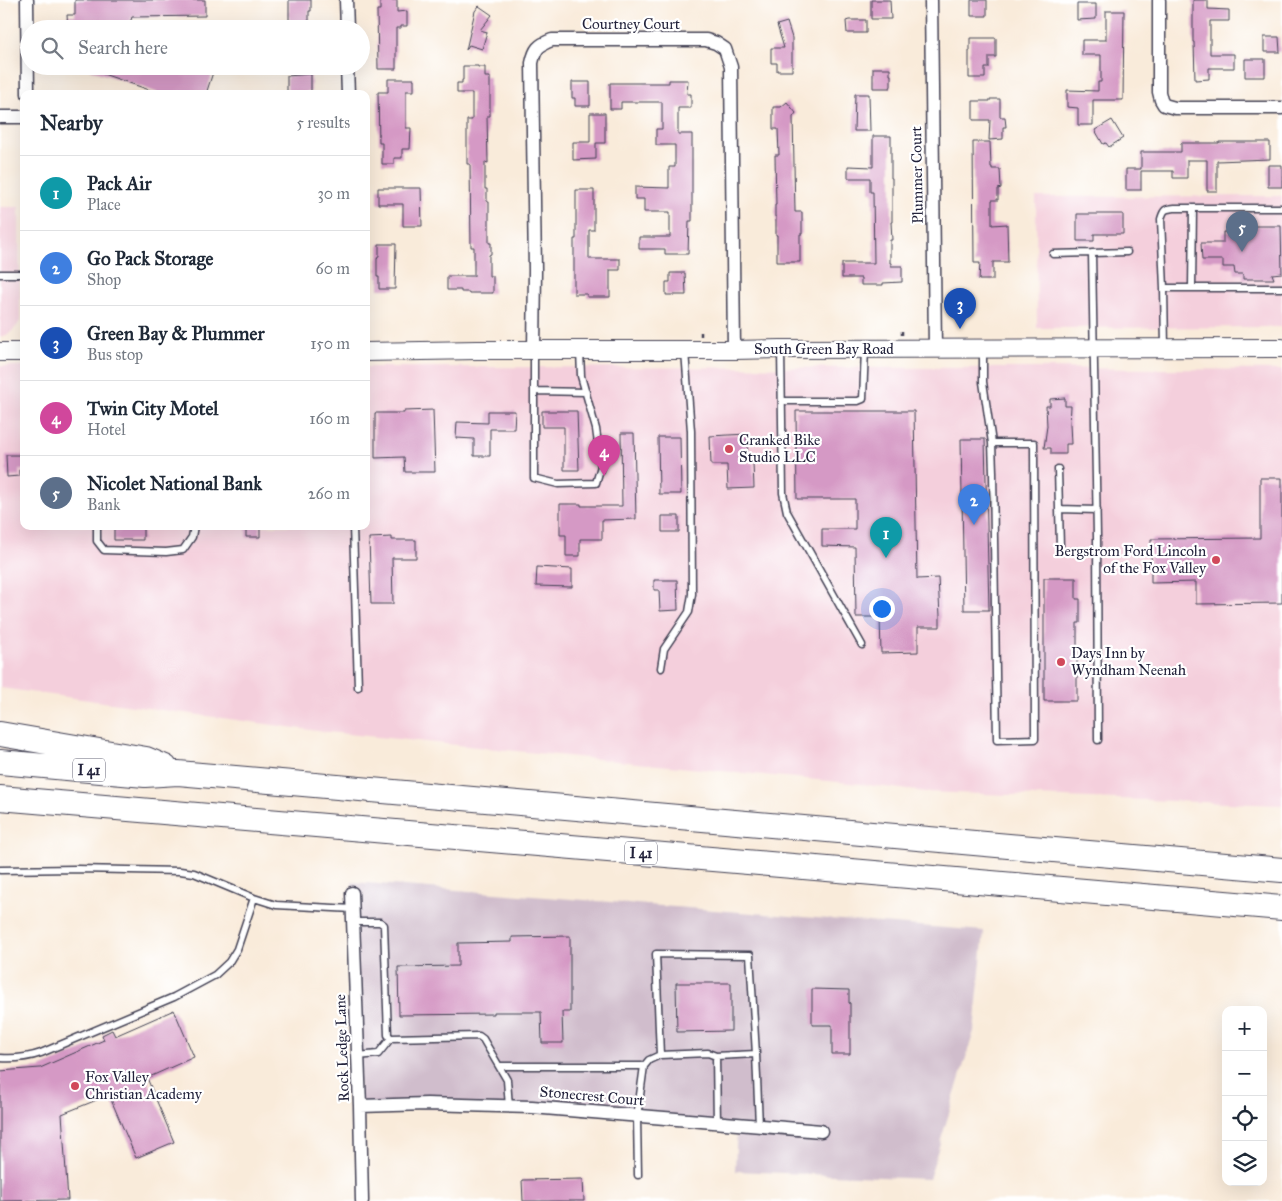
<!DOCTYPE html>
<html lang="en">
<head>
<meta charset="utf-8">
<style>
	body { margin:0; font-family:"IM FELL Great Primer",serif; background:#f6f6f7; color:#1f2937 }
	.controls { position:absolute; right:15px; bottom:15px; display:grid; overflow:hidden; border-radius:10px; box-shadow:0 5px 20px #0002 }
	.controls button { width:45px; height:45px; display:grid; place-items:center; padding:0; border:0; border-bottom:1px solid #e0e1e3; background:#fff; color:#1f2937; font:25px sans-serif }
	.you { position:absolute; left:881px; top:608px; width:18px; height:18px; margin:-12px; border:4px solid #fff; border-radius:50%; background:#1a73e8; box-shadow:0 0 0 8px #1a73e833 }
	.badge { display:grid; place-items:center; width:32px; height:32px; border-radius:50%; background:#1a73e8; color:#fff; font-size:16px; font-weight:700 }
	.pin { position:absolute; translate:-50% -41px; filter:drop-shadow(0 1px 2px #0008) }
	.pin::after { content:''; position:absolute; top:26px; width:18px; height:15px; background:inherit; clip-path:polygon(0 0,100% 0,50% 100%) }
	.list { margin:0; padding:0; list-style:none }
	h2 { display:flex; justify-content:space-between; align-items:center; height:65px; margin:0; padding:0 20px; font-size:21px }
	h2 small { font-size:16px; font-weight:400; color:#747a83 }
	.list li { display:grid; grid-template-columns:32px 1fr auto; gap:15px; align-items:center; box-sizing:border-box; height:75px; padding:0 20px; border-top:1px solid #e0e1e3 }
	.list b { display:block; font-size:19px; white-space:nowrap }
	.list p { margin:0; font-size:16px; white-space:nowrap; color:#747a83 }
	.list em { font-size:16px; font-style:normal; color:#747a83 }
	.icon { flex:none; width:28px; height:28px; fill:none; stroke:currentColor; stroke-width:2; stroke-linecap:round; stroke-linejoin:round }
	.map { position:relative; flex:none; width:1282px; height:1201px; overflow:hidden }
	.search { position:absolute; background:#fff; box-shadow:0 5px 20px #0002; left:20px; top:20px; width:350px; height:55px; display:flex; align-items:center; gap:12px; box-sizing:border-box; padding:0 18px; border-radius:28px; color:#747a83; font-size:19px }
	.panel { position:absolute; background:#fff; box-shadow:0 5px 20px #0002; left:20px; top:90px; width:350px; height:440px; border-radius:10px }
	.map>svg:first-child { display:block }
	.built { fill:#f4cfdc }
	.industrial { fill:#d0bdcc }
	.building { fill:#d599c5 }
	.lines { fill:none; stroke-linecap:round; stroke-linejoin:round }
	.lane-casing { stroke:#424053; stroke-width:9 }
	.street-casing { stroke:#424053; stroke-width:15 }
	.secondary-casing { stroke:#424053; stroke-width:20 }
	.highway-casing { stroke:#424053; stroke-width:26 }
	.path { stroke:#424053; stroke-width:2.5; stroke-dasharray:4 4; stroke-linecap:butt }
	.lane { stroke:#fff; stroke-width:6 }
	.street { stroke:#fff; stroke-width:12 }
	.secondary { stroke:#fff; stroke-width:18 }
	.highway { stroke:#fff; stroke-width:24 }
	.poi-dot { fill:#d1495b; stroke:#fff; stroke-width:2 }
	.labels { text-anchor:middle; stroke-width:4.5; stroke-linejoin:round; paint-order:stroke }
	.shield { fill:#fff; stroke:#646476; stroke-width:1 }
	.shield-label { font-size:14px; font-weight:bold; fill:#22223b }
	.street-label { font-size:15px; fill:#22223b; stroke:#fff }
	.poi-label { font-size:15px; fill:#22223b; stroke:#fff; text-anchor:start }
</style>
</head>
<body>
<div class="map">
<svg width="1282" height="1201" viewBox="0 0 1282 1201">
	<rect width="100%" height="100%" fill="#fff"/>
	<filter id="ink" filterUnits="userSpaceOnUse"><feTurbulence type="fractalNoise" baseFrequency=".02" numOctaves="2"/><feDisplacementMap in="SourceGraphic" scale="10" xChannelSelector="R" yChannelSelector="G"/><feConvolveMatrix kernelMatrix="1 2 1 2 8 2 1 2 1" color-interpolation-filters="sRGB"/></filter>
	<filter id="wash" filterUnits="userSpaceOnUse"><feTurbulence type="fractalNoise" baseFrequency=".0096" numOctaves="4" result="noise"/><feDisplacementMap in="SourceGraphic" scale="20" xChannelSelector="R" yChannelSelector="G"/><feGaussianBlur stdDeviation="1.12" result="paint"/><feColorMatrix in="noise" values="0 0 0 0 0 0 0 0 0 0 0 0 0 0 0 0 0 1.4 0 .05"/><feComposite in="paint" operator="in"/></filter>
	<g filter="url(#wash)">
		<rect width="100%" height="100%" fill="#f9ebda"/>
		<path class="built" d="M1282,196V327L1037,328L1036,197Z
			M0,207H19L20,321L17,326L9,334L0,337Z
			M0,366H24V526H366V367L1038,368L1282,370V805L926,792L860,784L647,764L318,731L0,688Z"/>
		<path class="industrial" d="M352,882L984,931L974,1031L929,1179L735,1171L737,1125L611,1115L360,1106Z"/>
		<g id="blocks">
			<path class="building" d="M75,0H205V16L132,17L128,29H68L67,15H75Z
				M289,0H311V11H309V21L289,22Z
				M380,0H397V12L407,11V26H401V28H396V69H378L377,10H380Z
				M871,0H890L891,19H871Z
				M971,0H987V16H971Z
				M1193,0H1208V9L1229,10V21H1210V54H1234V68H1209V79L1195,80L1194,42H1193Z
				M1077,4H1096V19L1077,20Z
				M479,6L492,15L480,30L487,32L482,49L469,45L466,50L475,11Z
				M1106,11H1124L1123,100H1093V125H1078V108L1067,107V90L1098,91V82H1101V55H1082V40H1106Z
				M849,20H866V33H847L846,21Z
				M787,22L792,38V71H777V63H771V48H784L777,25Z
				M1264,37H1279L1280,52H1264Z
				M970,38H996V57H989V68H985V78H969V51H970Z
				M1245,59H1265V77H1245Z
				M86,66H215L206,94H161L86,68Z
				M463,66H478V67H485V77H490V116H487L488,163L485,162V189H487V202H489V243H491V254L489,255V276H493V293H469V292H461V290H447V276H474V247H471L470,164H467V120H472V93H457V83H462V80H463Z
				M873,68H890V75H891V86L890,88H873Z
				M311,74V92H306V94H287V76Z
				M388,79H414V91H406V128H411L410,149H402V158H394V164H382V143H379L378,92H388Z
				M669,80H688L687,94H691V108H678V134H692V221H689L688,254H665V249H639V237H670V212H644V199H635V187L669,188V167H675V145H656V129H662V102H621V109H610V83H669Z
				M572,82H590V106H575V98H572Z
				M855,94H869L870,131H854Z
				M990,99H1000V117H1005L1006,127H1003V139L989,140L990,120H973V101H990Z
				M787,102L796,113L793,117L795,212H802V234H800V262H777V235H776V217H775V205H776L775,155H779L778,129H773V107H781Z
				M590,113H605V143H596V159L573,160V142H590Z
				M1112,120L1123,138L1109,147L1106,143L1103,144L1095,130Z
				M873,136H891V178H892V222H891L892,240H890V263H891V266H902V282L883,283V285H861V278H842V263H874L873,192H870V178H848V166L873,167Z
				M973,142H990L991,167H992V169H1000L1001,188L998,189V200H992V225L1007,224L1008,262H993V280H979L980,263H974Z
				M1219,142H1270V159L1217,161V191H1207V160H1187V178H1173V171H1141V190H1126V169H1141V152H1181V143H1219Z
				M1268,165H1282V187H1268Z
				M378,188H421L422,226H403V204H378Z
				M576,190H594V230H589V259H620V270H610V297H587V294H574V239H576Z
				M1077,214H1123V234H1094V241H1077Z
				M1235,226H1281L1282,273L1272,274L1274,279H1243V274H1235L1234,267H1223V260H1202L1201,243H1223V232H1235Z
				M379,244H396L395,289H379V277H377V259L378,256H379Z
				M670,273H685L686,295H666V282H670Z
				M1065,398V406H1071L1070,424L1071,444H1066V454H1051V448H1044L1047,426L1046,406H1050V399Z
				M433,410L435,472H405L404,457L375,458V413H404V411Z
				M488,411H515L514,429H490V456H474V439L456,438L457,422L488,423Z
				M542,411H577L579,470H564V427H542Z
				M796,411H914L917,579L938,578L940,616V627H918V652L881,653L880,617H856L855,547L822,546V529H855V499H797Z
				M621,433H634L636,519L602,520V539H580V556H566V535H560V504H581V506H622Z
				M747,434L748,463H753L754,488L728,489L727,465H711L710,436Z
				M658,437H680L681,494H659Z
				M961,439H985L989,610H964Z
				M6,455H24V470H19V476L7,477Z
				M1260,478H1282V603L1196,604V582L1151,583V539L1260,538Z
				M662,516H679V532H662Z
				M114,526H143V540H114Z
				M246,526H260V537H246Z
				M392,537V540H416V558H392L393,604H371L369,538Z
				M537,567L572,569V587L536,586Z
				M1044,578H1076V599H1080V623H1077V701H1044Z
				M654,580H677L678,610L660,611L659,590H654Z
				M570,936V1012H562L563,1043H542L541,1012H494V1014L399,1015L398,967L458,966V943L512,942V937Z
				M676,983H731V1031L677,1032Z
				M812,989L849,990V1003H850V1054H832V1025H812Z
				M174,1010L194,1057L147,1078L174,1142L136,1158L109,1095L62,1114L68,1200L0,1201V1071L40,1068L104,1040L102,1035L112,1030L115,1036Z
				M583,1179L584,1201H523L522,1180Z"/>
		</g>
	</g>
	<g filter="url(#ink)">
		<use href="#blocks" fill-opacity="0" stroke="#424053" stroke-width="1"/>
		<g class="lines">
			<g class="lane-casing">
				<path id="lane" d="M1053,254L1092,253
					M0,274H24
					M1164,288L1161,219C1164,209 1165,209 1175,208H1282
					M1192,288L1193,208
					M1165,348L1164,288H1282
					M983,349V382L992,443L993,472L997,740L1035,739L1034,443H992
					M781,350L783,493L787,512L862,645
					M534,351V478L558,484L596,483L601,466L596,429L581,376L580,351
					M534,391L586,392
					M782,401H858L863,399L865,349
					M1058,469L1059,509L1097,510
					M1059,509L1060,547
					M97,526V541L104,550L166,552L183,550L192,537L194,526
					M353,526L358,687
					M661,668L664,649L689,612L692,594L691,431L685,351
					M1098,740L1097,536L1092,253L1127,252
					M0,870L76,869L180,871L194,873L254,898L276,905L353,909
					M353,922H380L384,925L388,1035L391,1038L479,1036L483,1039L507,1080L509,1107
					M660,1055L656,954L750,955L756,1054
					M358,1056L378,1054L391,1038
					M716,1056L756,1054L759,1126
					M0,1058C14,1059 27,1058 41,1053L174,997L215,975L229,962L237,949L254,898
					M499,1066H644
					M638,1175L637,1117L644,1066L649,1060L660,1055L708,1053L716,1056L717,1123"/>
			</g>
			<g class="street-casing">
				<path id="street" d="M27,0L28,94
					M346,0L347,29
					M931,0L935,349
					M1159,0V92L1161,100L1164,105L1175,108H1282
					M347,66L348,94
					M0,117H24
					M534,350L535,270L532,63C535,49 538,45 552,40H706L716,43L725,49L731,67L734,350
					M352,893L360,1106L362,1201
					M360,1106L427,1104L532,1107L821,1131"/>
			</g>
			<g class="secondary-casing">
				<path id="secondary" d="M0,352H24
					M366,352L477,350H734L781,349L1282,348"/>
			</g>
			<g class="highway-casing">
				<path id="highway" d="M0,734L146,759L165,767
					M0,762L145,775L178,773L1282,870
					M0,798L1282,908"/>
			</g>
			<path class="path" d="M902,335V327
				M701,336V328"/>
			<use href="#lane" class="lane"/>
			<use href="#street" class="street"/>
			<use href="#secondary" class="secondary"/>
			<use href="#highway" class="highway"/>
		</g>
	</g>
	<g class="poi-dot">
		<circle cx="729" cy="449" r="5"/>
		<circle cx="1216" cy="560" r="5"/>
		<circle cx="1061" cy="662" r="5"/>
		<circle cx="75" cy="1086" r="5"/>
	</g>
	<g class="labels">
		<g class="shield">
			<rect x="73" y="758.5" width="32" height="23" rx="4"/>
			<rect x="625" y="841.5" width="32" height="23" rx="4"/>
		</g>
		<g class="shield-label">
			<text x="89" y="775">I 41</text>
			<text x="641" y="858">I 41</text>
		</g>
		<g class="street-label">
			<text x="631" y="29">Courtney Court</text>
			<text transform="translate(917 175) rotate(-91)" y="5">Plummer Court</text>
			<text x="824" y="354">South Green Bay Road</text>
			<text transform="translate(342 1048) rotate(-92)" y="5">Rock Ledge Lane</text>
			<text transform="translate(592 1096) rotate(5)" y="5">Stonecrest Court</text>
		</g>
		<g class="poi-label">
			<text x="739" y="445">Cranked Bike<tspan x="739" dy="17">Studio LLC</tspan></text>
			<text x="1206" y="556" text-anchor="end">Bergstrom Ford Lincoln<tspan x="1206" dy="17">of the Fox Valley</tspan></text>
			<text x="1071" y="658">Days Inn by<tspan x="1071" dy="17">Wyndham Neenah</tspan></text>
			<text x="85" y="1082">Fox Valley<tspan x="85" dy="17">Christian Academy</tspan></text>
		</g>
	</g>
</svg>
<div class="controls">
<button>+</button>
<button>−</button>
<button><svg class="icon" aria-label="locate" viewBox="0 0 24 24"><circle cx="12" cy="12" r="6"/><path d="M12 2v4M12 18v4M2 12h4M18 12h4"/></svg></button>
<button><svg class="icon" aria-label="layers" viewBox="0 0 24 24"><path d="M12 4l9 5-9 5-9-5zM3 14l9 5 9-5"/></svg></button>
</div>
<div class="you"></div>
<div class="pin badge" style="left:886px;top:558px;background:#0f9aa8">1</div>
<div class="pin badge" style="left:974px;top:525px;background:#3f7fe0">2</div>
<div class="pin badge" style="left:960px;top:329px;background:#1a4fb4">3</div>
<div class="pin badge" style="left:604px;top:476px;background:#d1479c">4</div>
<div class="pin badge" style="left:1242px;top:252px;background:#5c6f8a">5</div>
<div class="search"><svg class="icon" aria-label="search" viewBox="0 0 24 24"><circle cx="10" cy="10" r="6"/><path d="M15 15l6 6"/></svg>Search here</div>
<section class="panel">
<h2>Nearby<small>5 results</small></h2>
<ul class="list">
<li><span class="badge" style="background:#0f9aa8">1</span><div><b>Pack Air</b><p>Place</p></div><em>30 m</em></li>
<li><span class="badge" style="background:#3f7fe0">2</span><div><b>Go Pack Storage</b><p>Shop</p></div><em>60 m</em></li>
<li><span class="badge" style="background:#1a4fb4">3</span><div><b>Green Bay &amp; Plummer</b><p>Bus stop</p></div><em>150 m</em></li>
<li><span class="badge" style="background:#d1479c">4</span><div><b>Twin City Motel</b><p>Hotel</p></div><em>160 m</em></li>
<li><span class="badge" style="background:#5c6f8a">5</span><div><b>Nicolet National Bank</b><p>Bank</p></div><em>260 m</em></li>
</ul>
</section>
</div>
</body>
</html>
